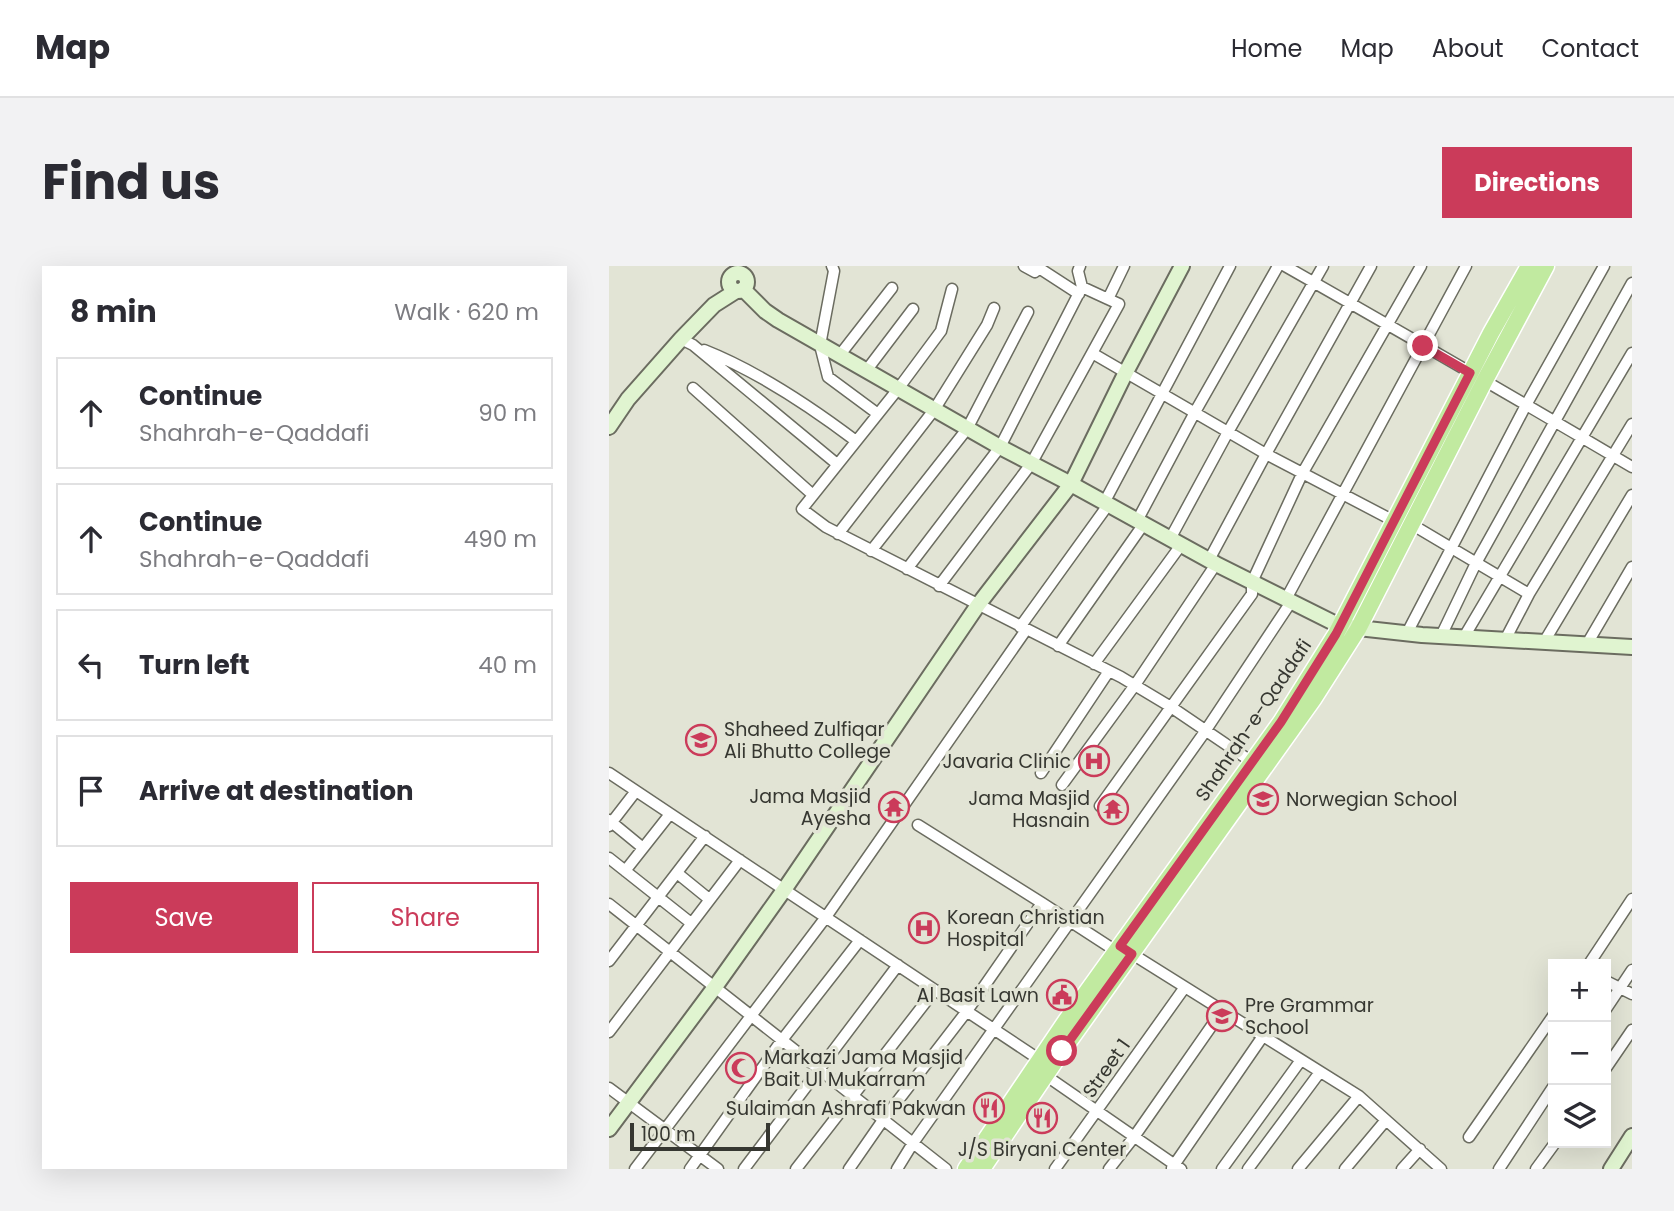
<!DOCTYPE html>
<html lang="en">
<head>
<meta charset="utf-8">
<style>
	body { margin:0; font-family:Poppins,sans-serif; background:#f2f2f3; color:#2b2b33 }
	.controls { position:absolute; right:21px; bottom:21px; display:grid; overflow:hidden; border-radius:0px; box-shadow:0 7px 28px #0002 }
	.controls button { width:63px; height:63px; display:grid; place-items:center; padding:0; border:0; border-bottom:2px solid #e1e1e2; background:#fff; color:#2b2b33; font:35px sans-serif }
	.scale { position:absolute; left:21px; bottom:18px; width:140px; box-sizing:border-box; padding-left:7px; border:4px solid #363731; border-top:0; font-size:19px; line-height:24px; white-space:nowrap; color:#363731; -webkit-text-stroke:5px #e2e4d5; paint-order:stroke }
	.stop { position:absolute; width:21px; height:21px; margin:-16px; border:5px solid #cb3b5a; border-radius:50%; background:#fff }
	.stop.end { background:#cb3b5a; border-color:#fff; box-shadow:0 2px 7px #0008 }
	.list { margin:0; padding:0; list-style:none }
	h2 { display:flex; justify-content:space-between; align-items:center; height:91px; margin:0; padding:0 28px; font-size:30px }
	h2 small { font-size:23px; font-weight:400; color:#7c7c81 }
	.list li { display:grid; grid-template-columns:46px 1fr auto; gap:21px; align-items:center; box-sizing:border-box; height:112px; margin:0 14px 14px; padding:0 14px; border:2px solid #e1e1e2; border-radius:0px }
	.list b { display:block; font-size:26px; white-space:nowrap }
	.list p { margin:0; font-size:23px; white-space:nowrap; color:#7c7c81 }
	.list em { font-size:23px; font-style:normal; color:#7c7c81 }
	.actions { display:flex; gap:14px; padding:21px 28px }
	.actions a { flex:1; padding:16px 0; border:2px solid #cb3b5a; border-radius:0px; text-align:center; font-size:24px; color:#cb3b5a }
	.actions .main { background:#cb3b5a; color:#fff }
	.icon { flex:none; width:38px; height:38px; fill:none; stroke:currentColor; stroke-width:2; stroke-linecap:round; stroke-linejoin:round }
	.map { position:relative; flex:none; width:1023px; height:903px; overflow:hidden; border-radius:0px }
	header { display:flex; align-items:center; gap:42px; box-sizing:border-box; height:98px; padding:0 35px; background:#fff; border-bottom:2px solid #e1e1e2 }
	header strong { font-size:33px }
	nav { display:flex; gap:38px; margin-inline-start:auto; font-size:24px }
	.intro { display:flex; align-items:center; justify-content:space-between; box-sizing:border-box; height:168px; padding:0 42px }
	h1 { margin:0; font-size:49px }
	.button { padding:18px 32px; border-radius:0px; background:#cb3b5a; color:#fff; font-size:24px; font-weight:700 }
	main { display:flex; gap:42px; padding:0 42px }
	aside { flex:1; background:#fff; border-radius:0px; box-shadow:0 7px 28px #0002 }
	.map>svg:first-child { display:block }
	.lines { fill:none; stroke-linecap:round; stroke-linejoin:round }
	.street-casing { stroke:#6b6c60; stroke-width:13 }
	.secondary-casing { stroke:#6b6c60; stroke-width:18 }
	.primary-casing { stroke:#fff; stroke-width:19 }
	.street { stroke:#fff; stroke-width:10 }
	.secondary { stroke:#e0f4d0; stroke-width:14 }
	.primary { stroke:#c1eaa0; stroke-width:16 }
	.route { stroke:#cb3b5a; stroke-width:9 }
	.labels { text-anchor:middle; stroke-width:7; stroke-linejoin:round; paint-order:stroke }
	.street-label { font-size:19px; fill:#363731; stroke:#e2e4d5 }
	.poi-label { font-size:19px; fill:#363731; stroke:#e2e4d5; text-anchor:start }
</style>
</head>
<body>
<header>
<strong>Map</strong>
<nav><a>Home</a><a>Map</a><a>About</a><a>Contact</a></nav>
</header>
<div class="intro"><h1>Find us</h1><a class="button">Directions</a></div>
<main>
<aside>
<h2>8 min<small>Walk · 620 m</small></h2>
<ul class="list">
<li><svg class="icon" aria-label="ahead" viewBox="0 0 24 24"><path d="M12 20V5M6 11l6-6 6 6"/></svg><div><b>Continue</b><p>Shahrah-e-Qaddafi</p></div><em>90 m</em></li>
<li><svg class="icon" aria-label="ahead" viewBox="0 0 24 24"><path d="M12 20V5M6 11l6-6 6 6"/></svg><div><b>Continue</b><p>Shahrah-e-Qaddafi</p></div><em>490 m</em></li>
<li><svg class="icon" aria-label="left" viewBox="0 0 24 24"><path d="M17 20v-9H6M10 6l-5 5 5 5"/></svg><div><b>Turn left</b></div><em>40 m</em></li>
<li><svg class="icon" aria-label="arrive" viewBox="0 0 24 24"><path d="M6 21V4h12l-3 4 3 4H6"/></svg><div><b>Arrive at destination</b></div></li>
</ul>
<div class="actions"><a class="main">Save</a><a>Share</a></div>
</aside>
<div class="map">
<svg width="1023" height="903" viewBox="0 0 1023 903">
	<rect width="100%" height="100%" fill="#e2e4d5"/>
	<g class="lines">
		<g class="street-casing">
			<path id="street" d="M223,0L225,5L211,79L219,111L269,148
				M415,0L426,6L430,2L470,28
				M471,0L469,5L473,21
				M676,0C792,66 908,133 1023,201
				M343,23L332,65L289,123L193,243L217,261L512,411L562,441L643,496
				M72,73L84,79L228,198
				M95,84C148,105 202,141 247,175
				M483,87L657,188L785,255
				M230,90L283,22
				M257,105L304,43
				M84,122L204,229
				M495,237L621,0
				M528,255L586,146L669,0
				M802,258L920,328
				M229,268L325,144L378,59L385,42
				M561,273L619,166L714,0
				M262,285L358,163L419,46
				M600,294L657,188L762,0
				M298,303L391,181L473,21L499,33
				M330,320L422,198L510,38L499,33L515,0
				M677,333L857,0
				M411,361L499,239
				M798,367L917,139L995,0
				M832,370L867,297L1023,17
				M855,371L1023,87
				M896,374L920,328L1023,158
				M935,376L1023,229
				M978,378L1023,301
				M449,380L534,259
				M485,398L572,279
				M0,507L431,794
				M432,507L500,405
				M453,519L526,419L607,298
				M491,540L643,328V316L693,208L812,0
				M0,554L34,582
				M309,559L433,637L507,685
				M0,560L27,525
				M0,592L82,657
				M16,605L61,548
				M68,607L100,633
				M0,638L337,903
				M520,686L750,830L832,903
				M0,695L96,570
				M980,698L1023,633
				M997,715L1023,728
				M997,743L1023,704
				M0,766L131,594
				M997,802L1023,764
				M436,809L572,903
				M0,822L109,903
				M860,871L944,750
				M563,902L654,770
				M26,903L217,651L417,364
				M81,903L173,774L251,674
				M135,903L289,699
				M187,903L326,724
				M240,903L274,854L358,745L433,637
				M288,903L304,877L595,467L682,336
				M446,903L576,721
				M500,903L525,871L613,745
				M613,903L692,794
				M639,903L711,806
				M689,903L750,830
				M736,903L777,854
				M793,903L811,883
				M890,903L944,821
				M927,903L946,877"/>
		</g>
		<g class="secondary-casing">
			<path id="secondary" d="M120 16a9 9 0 1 1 18 0a9 9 0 1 1-18 0Z
				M134,23L156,45L169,54L391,181L462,218L607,298L731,360L813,369L1023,381
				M0,161L19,133L72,73L105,39L127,25
				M0,863L106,721L175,624L369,339L462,218L517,106L573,0
				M1002,903L1023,870"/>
		</g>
		<g class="primary-casing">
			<path id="primary" d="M357,903L457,755L672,456L727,368L882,67L920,0
				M373,903L453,785L705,432L749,363L876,114L937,0"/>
		</g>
		<use href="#street" class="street"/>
		<use href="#secondary" class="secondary"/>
		<use href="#primary" class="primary"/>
	</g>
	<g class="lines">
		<path class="route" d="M453,785L523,688L511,680L672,456L727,368L861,107L814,80"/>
	</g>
	<defs>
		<g id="university-ring" transform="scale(1.575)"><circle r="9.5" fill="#e2e4d5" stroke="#cb3b5a" stroke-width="1.5"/><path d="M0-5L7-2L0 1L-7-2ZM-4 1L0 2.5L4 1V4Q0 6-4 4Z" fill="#cb3b5a"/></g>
		<g id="hospital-ring" transform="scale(1.575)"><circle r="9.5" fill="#e2e4d5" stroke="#cb3b5a" stroke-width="1.5"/><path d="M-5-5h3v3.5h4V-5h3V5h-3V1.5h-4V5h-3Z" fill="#cb3b5a"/></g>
		<g id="school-ring" transform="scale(1.575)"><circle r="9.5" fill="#e2e4d5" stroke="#cb3b5a" stroke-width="1.5"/><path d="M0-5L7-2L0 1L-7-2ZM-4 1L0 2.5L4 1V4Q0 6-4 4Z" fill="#cb3b5a"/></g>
		<g id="temple-ring" transform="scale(1.575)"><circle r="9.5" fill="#e2e4d5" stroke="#cb3b5a" stroke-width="1.5"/><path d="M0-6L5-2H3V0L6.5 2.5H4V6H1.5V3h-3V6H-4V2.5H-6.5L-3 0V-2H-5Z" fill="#cb3b5a"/></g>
		<g id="civic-ring" transform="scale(1.575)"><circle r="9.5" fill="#e2e4d5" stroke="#cb3b5a" stroke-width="1.5"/><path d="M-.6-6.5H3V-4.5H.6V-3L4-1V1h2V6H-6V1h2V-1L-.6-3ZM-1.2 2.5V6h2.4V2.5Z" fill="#cb3b5a"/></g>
		<g id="mosque-ring" transform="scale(1.575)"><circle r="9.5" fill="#e2e4d5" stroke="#cb3b5a" stroke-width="1.5"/><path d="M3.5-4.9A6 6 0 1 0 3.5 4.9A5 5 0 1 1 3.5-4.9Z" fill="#cb3b5a"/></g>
		<g id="restaurant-ring" transform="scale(1.575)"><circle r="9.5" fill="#e2e4d5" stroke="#cb3b5a" stroke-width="1.5"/><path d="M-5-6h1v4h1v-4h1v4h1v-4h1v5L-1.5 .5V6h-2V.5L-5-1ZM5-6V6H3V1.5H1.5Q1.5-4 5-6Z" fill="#cb3b5a"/></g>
	</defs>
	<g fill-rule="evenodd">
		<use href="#university-ring" x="92" y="474"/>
		<use href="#hospital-ring" x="485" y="495"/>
		<use href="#school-ring" x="654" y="533"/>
		<use href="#temple-ring" x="285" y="541"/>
		<use href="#temple-ring" x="504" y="543"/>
		<use href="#hospital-ring" x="315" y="662"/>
		<use href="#civic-ring" x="453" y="729"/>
		<use href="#school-ring" x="613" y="750"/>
		<use href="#mosque-ring" x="132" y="802"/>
		<use href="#restaurant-ring" x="380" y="842"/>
		<use href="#restaurant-ring" x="433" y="852"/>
	</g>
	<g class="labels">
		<g class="street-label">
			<text transform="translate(644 454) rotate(-56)" y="7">Shahrah-e-Qaddafi</text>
			<text transform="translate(497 802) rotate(-55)" y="7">Street 1</text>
		</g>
		<g class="poi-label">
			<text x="115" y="470">Shaheed Zulfiqar<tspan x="115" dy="22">Ali Bhutto College</tspan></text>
			<text x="462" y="502" text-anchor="end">Javaria Clinic</text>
			<text x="262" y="537" text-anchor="end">Jama Masjid<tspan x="262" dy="22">Ayesha</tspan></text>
			<text x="481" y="539" text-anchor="end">Jama Masjid<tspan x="481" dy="22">Hasnain</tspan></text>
			<text x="677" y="540">Norwegian School</text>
			<text x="338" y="658">Korean Christian<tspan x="338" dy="22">Hospital</tspan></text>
			<text x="430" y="736" text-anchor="end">Al Basit Lawn</text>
			<text x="636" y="746">Pre Grammar<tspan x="636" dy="22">School</tspan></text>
			<text x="155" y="798">Markazi Jama Masjid<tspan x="155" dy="22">Bait Ul Mukarram</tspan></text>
			<text x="357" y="849" text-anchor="end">Sulaiman Ashrafi Pakwan</text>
			<text x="433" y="890" text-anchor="middle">J/S Biryani Center</text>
		</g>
	</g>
</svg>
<div class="controls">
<button>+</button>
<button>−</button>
<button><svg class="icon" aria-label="layers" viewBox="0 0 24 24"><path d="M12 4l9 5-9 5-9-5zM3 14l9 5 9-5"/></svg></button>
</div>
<div class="scale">100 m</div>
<div class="stop" style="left:453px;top:785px"></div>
<div class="stop end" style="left:814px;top:80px"></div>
</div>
</main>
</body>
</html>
